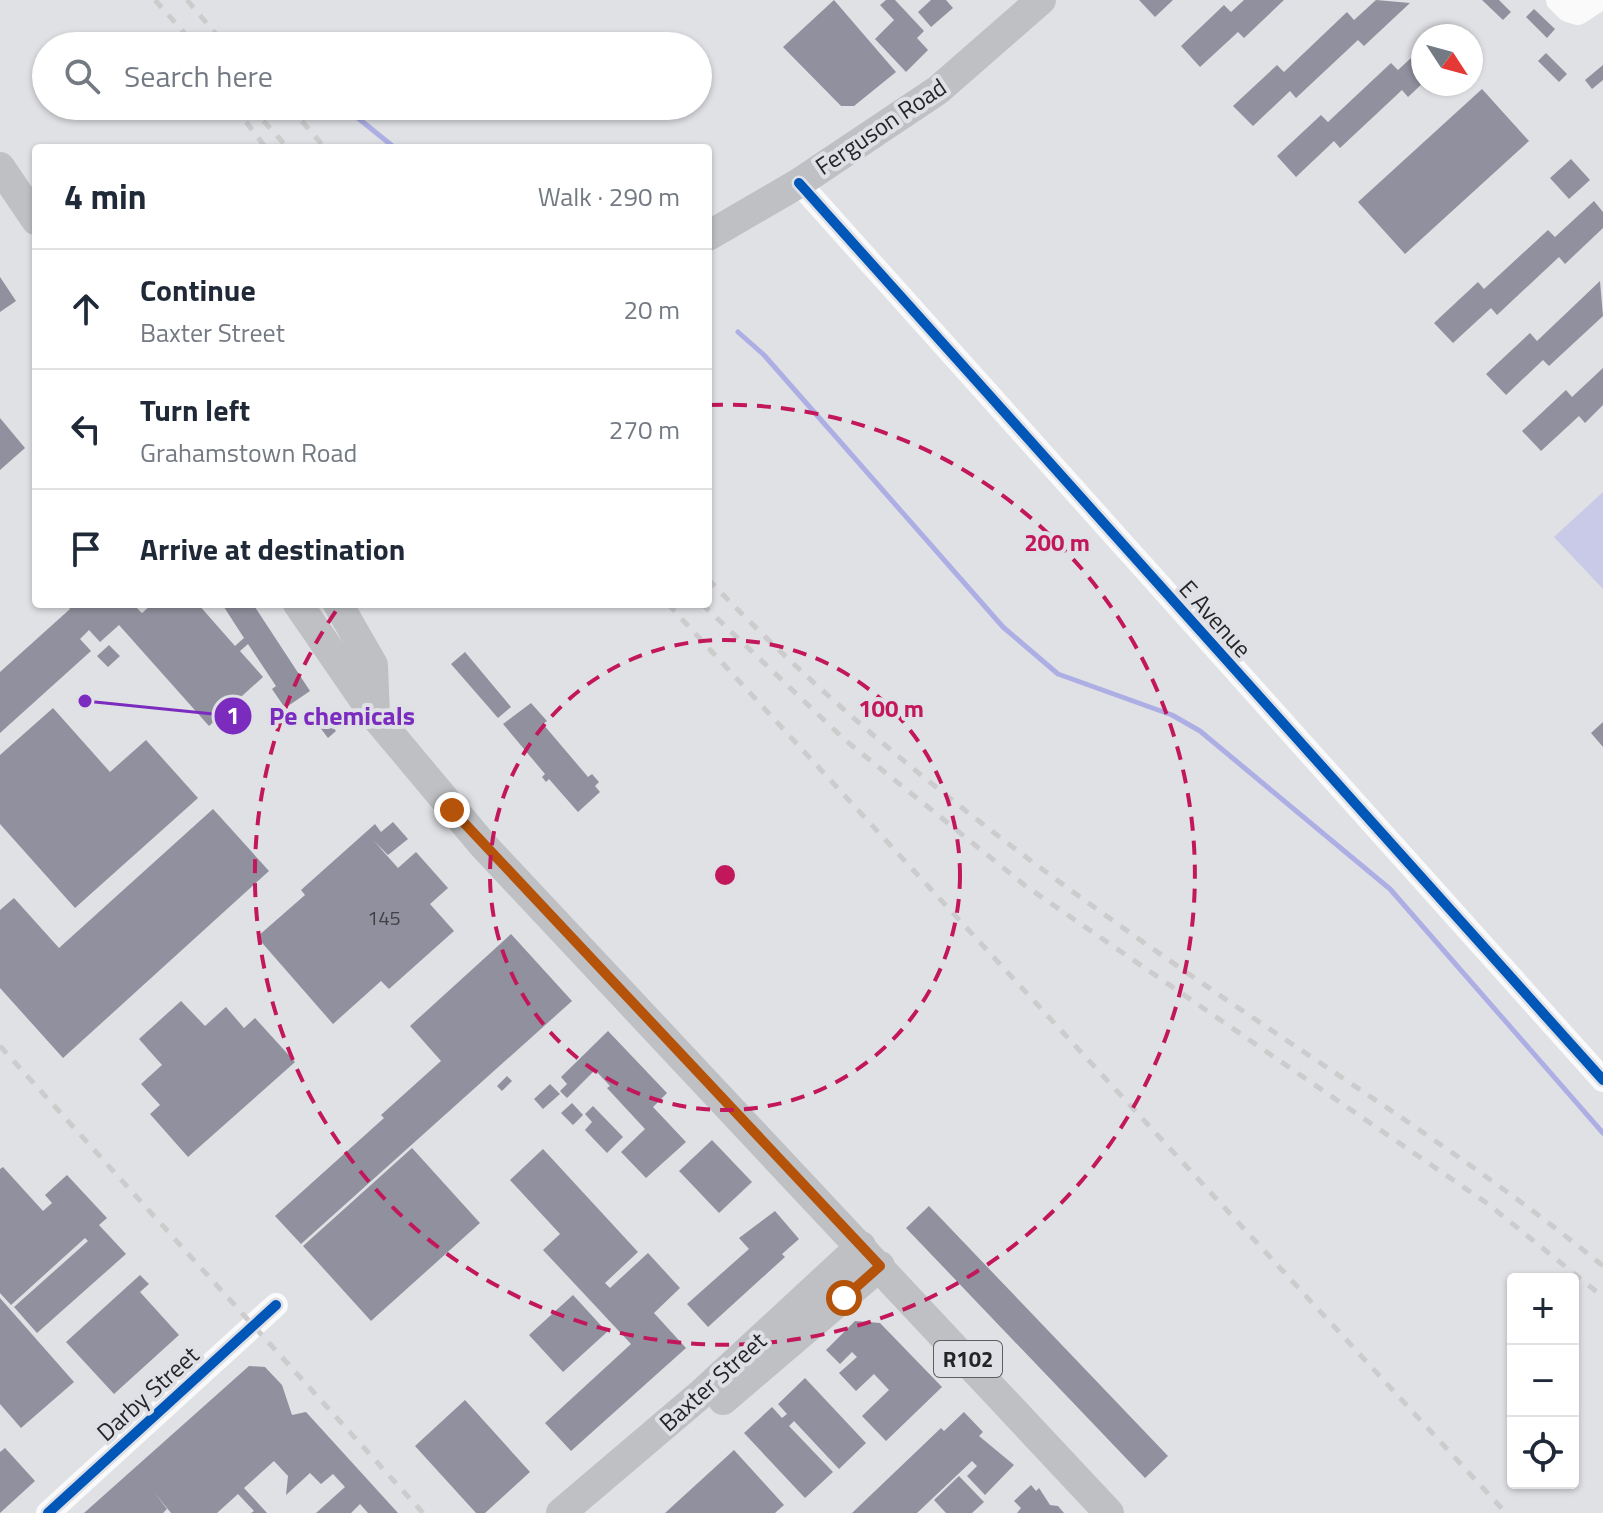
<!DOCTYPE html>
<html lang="en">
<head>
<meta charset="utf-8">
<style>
	body { margin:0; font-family:"Titillium Web",sans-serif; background:#f6f6f7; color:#1f2937 }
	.controls { position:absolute; right:24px; bottom:24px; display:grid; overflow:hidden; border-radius:8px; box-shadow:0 2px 6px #0004 }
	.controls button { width:72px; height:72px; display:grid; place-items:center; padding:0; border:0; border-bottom:2px solid #e0e1e3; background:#fff; color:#1f2937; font:40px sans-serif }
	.compass { position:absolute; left:1411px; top:24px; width:72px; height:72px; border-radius:50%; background:#fff; box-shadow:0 2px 6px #0004; rotate:126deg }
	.stop { position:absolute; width:24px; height:24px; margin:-18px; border:6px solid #b45309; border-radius:50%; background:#fff }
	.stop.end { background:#b45309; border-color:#fff; box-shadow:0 2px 8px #0008 }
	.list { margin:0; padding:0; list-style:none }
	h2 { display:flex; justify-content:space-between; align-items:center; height:104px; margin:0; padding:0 32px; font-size:34px }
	h2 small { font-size:26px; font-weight:400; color:#747a83 }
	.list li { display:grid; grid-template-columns:52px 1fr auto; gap:24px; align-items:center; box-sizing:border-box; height:120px; padding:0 32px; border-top:2px solid #e0e1e3 }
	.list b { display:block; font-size:30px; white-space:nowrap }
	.list p { margin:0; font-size:26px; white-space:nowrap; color:#747a83 }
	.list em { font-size:26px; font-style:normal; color:#747a83 }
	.icon { flex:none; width:44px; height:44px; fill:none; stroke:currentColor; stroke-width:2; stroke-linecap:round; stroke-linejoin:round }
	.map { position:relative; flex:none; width:1603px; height:1513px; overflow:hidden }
	.search { position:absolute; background:#fff; box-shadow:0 2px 6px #0004; left:32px; top:32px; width:680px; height:88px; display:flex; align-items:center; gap:20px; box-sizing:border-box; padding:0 28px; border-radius:44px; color:#747a83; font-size:30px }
	.panel { position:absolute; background:#fff; box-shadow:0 2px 6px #0004; left:32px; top:144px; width:680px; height:464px; border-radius:8px }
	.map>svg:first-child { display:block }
	.green { fill:#c8cae7 }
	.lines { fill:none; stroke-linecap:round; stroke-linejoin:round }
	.stream { stroke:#adafe4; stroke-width:5 }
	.building { fill:#90909e }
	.minor { stroke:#fafafb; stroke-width:24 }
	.major { stroke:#bfc0c3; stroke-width:30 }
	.rail { stroke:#ccc; stroke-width:5; stroke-dasharray:10 10; stroke-linecap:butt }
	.cycleway-casing { stroke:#dfe0e6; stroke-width:15 }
	.cycleway { stroke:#0057b8; stroke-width:10 }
	.route { stroke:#b45309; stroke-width:10 }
	.ring { fill:none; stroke:#c2185b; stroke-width:4; stroke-dasharray:14 10 }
	.labels { text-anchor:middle; stroke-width:8; stroke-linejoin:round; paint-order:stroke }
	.number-label { font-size:20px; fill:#404045 }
	.shield { fill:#dfe0e6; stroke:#5d5d60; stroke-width:2 }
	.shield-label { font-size:22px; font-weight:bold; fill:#252527 }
	.street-label { font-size:24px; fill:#252527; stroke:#dfe0e6 }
	.centre { fill:#c2185b; stroke:#dfe0e6; stroke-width:4 }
	.ring-label { font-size:24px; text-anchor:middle; font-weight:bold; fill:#c2185b; stroke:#dfe0e6; stroke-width:8; stroke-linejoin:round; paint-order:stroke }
	.leader { fill:none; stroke:#7b2cbf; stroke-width:3 }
	.callout-dot { fill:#7b2cbf; stroke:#dfe0e6; stroke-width:3 }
	.mark-label { font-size:24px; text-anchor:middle; font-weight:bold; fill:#fff }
	.callout-label { font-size:26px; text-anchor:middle; font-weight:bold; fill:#7b2cbf; stroke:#dfe0e6; stroke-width:8; stroke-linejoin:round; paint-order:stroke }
</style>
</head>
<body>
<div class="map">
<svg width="1603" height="1513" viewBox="0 0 1603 1513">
	<rect width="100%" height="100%" fill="#e0e1e5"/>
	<path class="green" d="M1603,492V589L1554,537Z"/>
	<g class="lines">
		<path class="stream" d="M343,106L395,148
			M738,332L764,355L1003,627L1058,674L1172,715L1200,731L1390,889L1603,1133"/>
	</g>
	<path class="building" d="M834,0L896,72L854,106H841L783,47Z
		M886,0H895L924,31L917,38L928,50L906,72L875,39L894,20L880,5Z
		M931,0H946L953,8L931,27L918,12Z
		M1139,0H1173L1155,17Z
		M1244,0H1284L1244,38L1238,32L1200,67L1181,46L1224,5L1231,12Z
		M1376,0L1410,3L1364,46L1358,40L1296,98L1290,91L1253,126L1233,106L1277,65L1284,72L1347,12L1354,20Z
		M1482,0H1499L1511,12L1503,20Z
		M1534,9L1555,29L1547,38L1526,17Z
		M1423,47V83L1408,97L1402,90L1340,148L1334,141L1296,177L1277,156L1321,115L1328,122L1391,63L1398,70Z
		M1546,53L1567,74L1559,82L1538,61Z
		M1603,65V80L1592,89L1585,80Z
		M1482,89L1529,141L1405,254L1358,202Z
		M1571,159L1590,180L1569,199L1550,178Z
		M1594,201L1603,212V228L1565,264L1559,257L1497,315L1491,308L1453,343L1434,323L1478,282L1484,289L1548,230L1555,237Z
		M0,277L16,301L0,312Z
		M1600,281L1603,316L1549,366L1543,360L1506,395L1486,374L1530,333L1537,341Z
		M1603,368V405L1585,423L1579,416L1541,451L1522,431L1566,390L1572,397Z
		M0,418L25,448L0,470Z
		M66,604H142L137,608L142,613L152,604H198L235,646L244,638L222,604H253L310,691L285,708L272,689L276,686L248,644L240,651L263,677L209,726L119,625L100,642L89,630L80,639L91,651L0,733V672L70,609Z
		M109,645L120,656L108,667L97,656Z
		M465,652L511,707L498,718L451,664Z
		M531,703L547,721L543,724L588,777L592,774L599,782L595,786L600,792L578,812L549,779L546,782L542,777L545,774L503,724Z
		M53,708L110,772L146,740L198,798L75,908L0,824V755Z
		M327,719L336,731L328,738L319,726Z
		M1603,722V747L1591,733Z
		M213,809L269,871L63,1058L0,988V910L14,898L59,948Z
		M393,822L408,839L388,855L373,840L398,868L416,852L448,888L430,904L454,931L389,989L381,981L333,1024L257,937L305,895L301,890L375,824L381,832Z
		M511,934L572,1001L301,1244L275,1216L384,1118L381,1115L441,1061L410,1026Z
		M181,1001L205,1026L226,1007L244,1028L255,1018L295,1062L188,1157L150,1114L160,1105L141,1084L162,1065L139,1039Z
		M608,1031L667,1093L653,1107L686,1142L646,1178L621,1152L645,1129L607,1088L610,1086L595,1070L567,1098L560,1091L567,1084L561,1077Z
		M507,1076L512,1081L502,1091L497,1086Z
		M550,1084L560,1094L543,1109L534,1099Z
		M572,1103L583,1115L573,1125L561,1113Z
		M593,1106L623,1137L607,1153L585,1130L592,1122L585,1114Z
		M712,1140L752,1182L719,1213L679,1171Z
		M412,1148L480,1223L371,1321L303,1246Z
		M543,1149L638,1252L605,1283L610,1288L648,1253L680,1288L654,1313L686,1348L571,1451L545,1423L631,1344L543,1250L560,1234L510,1180Z
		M3,1167L43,1211L52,1203L45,1195L67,1175L107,1218L99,1225L126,1254L37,1333L14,1307L88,1241L85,1238L11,1305L0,1293V1169Z
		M929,1206L1168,1456L1145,1478L906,1228Z
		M775,1211L799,1239L782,1254L785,1257L708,1327L687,1304L749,1249L739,1238Z
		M140,1275L149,1284L140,1292L179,1335L114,1394L66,1342Z
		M573,1295L607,1332L563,1372L529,1335Z
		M0,1298L74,1382L21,1428L0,1404Z
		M855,1321L880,1323L942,1387L886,1441L862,1416L889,1390L874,1374L856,1391L839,1373L857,1357L852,1352L840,1364L826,1350Z
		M249,1366L265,1367L282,1385L292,1415L306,1412L398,1513H368L360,1504L351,1513H316L345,1487L333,1474L321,1484L310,1473L286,1495L288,1476L274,1461L244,1488L267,1513H251L254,1511L238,1494L217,1513H171L154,1492L167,1509L163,1513H84Z
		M805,1378L866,1443L839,1469L794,1421L789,1426L833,1472L805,1498L744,1433L772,1407L782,1418L787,1414L778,1404Z
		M465,1400L530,1472L485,1513H476L415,1446Z
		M964,1412L983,1432L979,1436L1014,1465L985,1495L967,1476L977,1466L972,1461L917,1513H852L941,1428L944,1431Z
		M5,1448L35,1481L0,1513V1452Z
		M734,1450L784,1505L775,1513H665Z
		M959,1476L984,1502L972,1513H946L934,1500Z
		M1031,1485L1036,1491L1039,1488L1050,1505L1058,1506L1064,1513H1017L1021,1508L1014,1501Z"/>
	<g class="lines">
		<path class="minor" d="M1558,0L1568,10L1578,13L1598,0
			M799,183L1603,1080
			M48,1513L276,1305"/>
		<path class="major" d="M0,167L36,220
			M708,236L799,183L938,90L1041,0
			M298,604L375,716L483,845L1109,1513
			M338,604L373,665L375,716
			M723,1400L880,1266
			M561,1513L701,1394L861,1246"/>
		<path class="rail" d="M155,0L196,46
			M187,0L226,46
			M234,106L266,148
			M250,106L288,148
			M289,106L325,148
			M708,579C860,739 1037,870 1218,994C1348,1083 1481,1166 1603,1266
			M668,604L1506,1513
			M702,604L845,740L1027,887L1488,1204L1603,1297
			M0,1046L423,1513"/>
		<g class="cycleway-casing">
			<path id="cycleway" d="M799,183L1603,1080
				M48,1513L276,1305"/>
		</g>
		<use href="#cycleway" class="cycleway"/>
	</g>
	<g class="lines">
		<path class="route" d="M452,810L880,1266L844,1298"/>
	</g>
	<g class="ring">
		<circle cx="725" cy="875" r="235"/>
		<path d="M709 405A470 470 0 1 1 340 605"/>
	</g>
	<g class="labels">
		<g class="number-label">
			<text x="384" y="925">145</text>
		</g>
		<rect class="shield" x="934" y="1341" width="68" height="36" rx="6"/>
		<g class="shield-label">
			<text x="968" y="1367">R102</text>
		</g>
		<g class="street-label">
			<text transform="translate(881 127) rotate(-34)" y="8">Ferguson Road</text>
			<text transform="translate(1215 619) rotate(48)" y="8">E Avenue</text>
			<text transform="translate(713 1382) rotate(-42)" y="8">Baxter Street</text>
			<text transform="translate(148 1394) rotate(-42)" y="8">Darby Street</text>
		</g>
	</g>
	<circle cx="725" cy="875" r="12" class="centre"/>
	<g class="ring-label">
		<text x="1057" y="551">200 m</text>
		<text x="891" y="717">100 m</text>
	</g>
	<path class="leader" d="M85 701L233 716"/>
	<g class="callout-dot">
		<circle cx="85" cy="701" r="8"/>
		<circle cx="233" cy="716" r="20"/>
	</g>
	<g class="mark-label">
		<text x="233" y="724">1</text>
	</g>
	<g class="callout-label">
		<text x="342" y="725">Pe chemicals</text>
	</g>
</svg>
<div class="controls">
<button>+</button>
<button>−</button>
<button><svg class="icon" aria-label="locate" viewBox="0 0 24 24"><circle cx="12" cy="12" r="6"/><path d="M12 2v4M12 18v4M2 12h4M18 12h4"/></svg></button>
</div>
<svg class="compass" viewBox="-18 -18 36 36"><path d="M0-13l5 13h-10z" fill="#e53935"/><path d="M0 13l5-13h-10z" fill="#747a83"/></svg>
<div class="stop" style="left:844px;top:1298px"></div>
<div class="stop end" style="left:452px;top:810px"></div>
<div class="search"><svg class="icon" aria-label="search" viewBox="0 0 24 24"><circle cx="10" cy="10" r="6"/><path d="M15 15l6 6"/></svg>Search here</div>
<section class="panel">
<h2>4 min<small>Walk · 290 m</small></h2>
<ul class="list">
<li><svg class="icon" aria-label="ahead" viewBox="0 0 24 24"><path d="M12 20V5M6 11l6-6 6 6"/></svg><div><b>Continue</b><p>Baxter Street</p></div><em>20 m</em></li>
<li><svg class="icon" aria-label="left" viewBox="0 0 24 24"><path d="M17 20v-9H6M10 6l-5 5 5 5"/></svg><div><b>Turn left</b><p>Grahamstown Road</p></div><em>270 m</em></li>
<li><svg class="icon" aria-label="arrive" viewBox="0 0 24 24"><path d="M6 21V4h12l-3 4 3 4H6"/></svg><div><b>Arrive at destination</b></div></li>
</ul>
</section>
</div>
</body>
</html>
